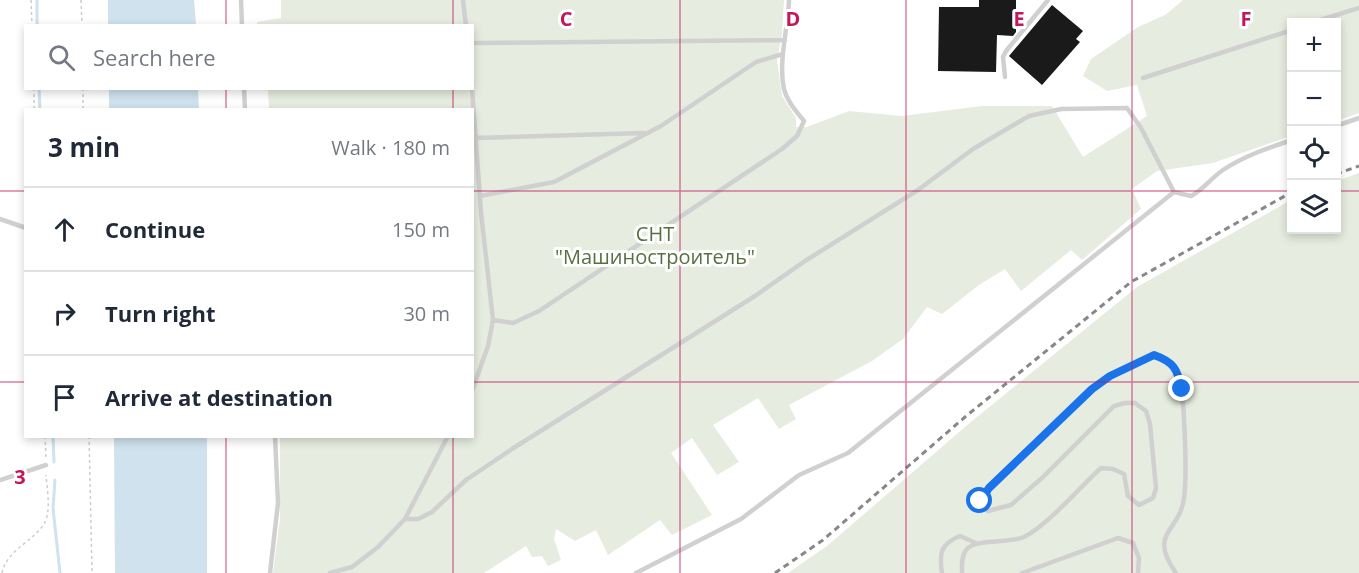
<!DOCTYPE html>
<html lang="en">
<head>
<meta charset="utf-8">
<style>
	body { margin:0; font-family:"Open Sans",sans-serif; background:#f6f6f7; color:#1f2937 }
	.controls { position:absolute; right:18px; top:18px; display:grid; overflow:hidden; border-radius:0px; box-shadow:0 3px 9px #0003 }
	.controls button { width:54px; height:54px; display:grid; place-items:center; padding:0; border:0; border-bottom:2px solid #e0e1e3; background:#fff; color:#1f2937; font:30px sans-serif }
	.stop { position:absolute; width:18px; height:18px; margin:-14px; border:4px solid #1a73e8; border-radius:50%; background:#fff }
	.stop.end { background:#1a73e8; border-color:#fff; box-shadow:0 2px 6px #0008 }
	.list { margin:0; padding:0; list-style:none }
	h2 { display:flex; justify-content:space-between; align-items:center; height:78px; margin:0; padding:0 24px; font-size:26px }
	h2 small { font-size:20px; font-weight:400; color:#747a83 }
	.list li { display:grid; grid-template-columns:39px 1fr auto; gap:18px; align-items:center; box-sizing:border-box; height:84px; padding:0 24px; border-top:2px solid #e0e1e3 }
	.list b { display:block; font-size:22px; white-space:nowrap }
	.list em { font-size:20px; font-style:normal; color:#747a83 }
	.icon { flex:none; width:33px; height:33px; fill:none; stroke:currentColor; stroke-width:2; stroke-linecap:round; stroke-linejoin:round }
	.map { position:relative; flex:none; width:1359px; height:573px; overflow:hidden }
	.search { position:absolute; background:#fff; box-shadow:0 3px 9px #0003; left:24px; top:24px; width:450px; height:66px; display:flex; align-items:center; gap:15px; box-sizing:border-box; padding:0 21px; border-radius:0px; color:#747a83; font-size:22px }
	.panel { position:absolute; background:#fff; box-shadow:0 3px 9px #0003; left:24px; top:108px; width:450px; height:330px; border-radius:0px }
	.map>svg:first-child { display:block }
	.green { fill:#e6ecdf }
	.water { fill:#cfe2ee }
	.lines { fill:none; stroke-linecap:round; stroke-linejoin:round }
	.stream { stroke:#cfe2ee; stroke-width:3 }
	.building { fill:#1a1a1a }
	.path { stroke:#cdcdcd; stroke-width:1.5; stroke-dasharray:3 3; stroke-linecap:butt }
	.lane { stroke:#d0d0d0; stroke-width:4.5 }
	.rail { stroke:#888; stroke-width:3; stroke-dasharray:6 4.5; stroke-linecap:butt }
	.route { stroke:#1a73e8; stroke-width:8 }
	.grid { fill:none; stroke:#c2185b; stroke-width:1.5; stroke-opacity:0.55 }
	.labels { text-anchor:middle; stroke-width:6; stroke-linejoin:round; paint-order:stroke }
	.park-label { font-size:20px; fill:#56703f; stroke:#fff }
	.grid-label { font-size:20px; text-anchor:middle; font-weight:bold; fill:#c2185b; stroke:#fff; stroke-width:6; stroke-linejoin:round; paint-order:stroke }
</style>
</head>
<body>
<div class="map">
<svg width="1359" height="573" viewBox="0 0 1359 573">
	<rect width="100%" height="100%" fill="#fff"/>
	<path class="green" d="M281,0H784L782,34L777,60L782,96L796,118V127H807L849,111L902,116L982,106H1052L1083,157L1147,116L1137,85L1107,91L1083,76L1091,59L1138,27L1165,15L1183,0H1359V113L1337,121L1336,22H1292L1291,136L1213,163L1157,171L1132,189L1141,209L1082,260L1071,250L1021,291L1005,269L979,285L942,314L927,307L903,339L872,361L789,405L796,419L779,429L758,398L713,425L739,462L717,475L692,438L671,453L712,515L672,535L660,520L608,555L596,530L575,541L556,529L554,539L561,560L548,566L542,556L532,557L526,546L484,573H273L280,519V437L472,436V110L269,109L268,89L472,88V26H257V22L281,18Z
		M1359,173V573H788L827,546L972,421L1137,287L1291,200L1292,230H1336L1337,181Z"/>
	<path class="water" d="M108,0H194L196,25H108Z
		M109,89H198L199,109H109Z
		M114,437H207V573H115Z"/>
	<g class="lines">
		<path class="stream" d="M37,0V26
			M39,88L40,110
			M53,436L54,462
			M55,480L53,508L60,573"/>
	</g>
	<path class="building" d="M979,0H1016V32L1013,36L997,35L996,72L938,71L939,7H979Z
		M1052,5L1083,31L1076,39L1080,42L1042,85L1009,56Z"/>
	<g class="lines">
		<path class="path" d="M31,0L32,26
			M81,0L82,26
			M34,88V110
			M83,88V110
			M45,436L46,458
			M89,436L92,573
			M2,573C7,549 35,541 45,522C51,510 47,488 46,475"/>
		<path class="lane" d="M241,0L242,26
			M463,0L466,26
			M1314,22L1359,8
			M472,43L785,40
			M1005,77L1003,57L1006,51L1048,0
			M1143,78L1292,30
			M244,88L245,110
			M472,88L481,212L493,320
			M1336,126L1359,118
			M476,138L644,133
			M480,196L554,182L661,126L756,62L783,54
			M0,219L26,228
			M472,391L488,346L493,320L513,323L539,311L782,149L797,136L804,121C796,111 787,101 784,89C778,62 788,28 789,0
			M0,480L46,465
			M405,519L448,436
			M270,573L278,503L275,436
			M330,573L352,567L378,547L405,519H418L432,512L466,480L512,449L755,296L805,261L918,190L973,149L1029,116L1061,109L1127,108L1141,128L1174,192L1191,196C1204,189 1211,178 1223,170C1244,156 1268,148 1292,140
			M636,573L741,519L799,475L848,453L1174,192
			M942,573C939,554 940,544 960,536L976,543
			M962,573C962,566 961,557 966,550C975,538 1008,544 1024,537C1048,525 1080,487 1101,468L1113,469L1124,474L1128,496L1139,505L1153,498L1156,488L1150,424L1146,411L1135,403H1125L1114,406L1043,477L1011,505L988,511L980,501L989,488L1092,389L1110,376L1154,355C1161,358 1172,362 1177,370C1185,383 1187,480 1184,498C1180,532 1147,532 1176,573
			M1022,573L1118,538L1133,543L1139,558L1138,573"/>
		<path class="rail" d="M1336,174L1359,166
			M775,573L823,540L965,417L1131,282L1292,192"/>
	</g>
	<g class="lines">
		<path class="route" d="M980,501L989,488L1092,389L1110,376L1154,355C1174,362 1177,369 1182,389"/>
	</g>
	<path class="grid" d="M226,0V26M453,0V26M680,0V573M906,0V573M1132,0V573M226,88V110M453,88V110M0,191H26M472,191H1292M1336,191H1359M0,382H26M472,382H1359M226,436V573M453,436V573"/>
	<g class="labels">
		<g class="park-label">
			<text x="655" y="241">СНТ<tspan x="655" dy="23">"Машиностроитель"</tspan></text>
		</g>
	</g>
	<g class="grid-label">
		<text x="566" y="26">C</text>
		<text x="793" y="26">D</text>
		<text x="1019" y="26">E</text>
		<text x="1246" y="26">F</text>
		<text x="20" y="484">3</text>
	</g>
</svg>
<div class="controls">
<button>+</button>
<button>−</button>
<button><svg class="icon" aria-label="locate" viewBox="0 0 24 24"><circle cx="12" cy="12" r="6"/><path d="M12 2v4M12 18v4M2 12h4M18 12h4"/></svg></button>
<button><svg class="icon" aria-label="layers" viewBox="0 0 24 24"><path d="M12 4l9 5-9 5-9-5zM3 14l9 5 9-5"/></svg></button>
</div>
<div class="stop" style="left:980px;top:501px"></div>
<div class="stop end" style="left:1182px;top:389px"></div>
<div class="search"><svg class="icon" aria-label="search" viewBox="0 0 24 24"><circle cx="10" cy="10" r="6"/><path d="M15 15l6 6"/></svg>Search here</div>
<section class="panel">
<h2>3 min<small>Walk · 180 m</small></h2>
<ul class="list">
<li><svg class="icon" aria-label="ahead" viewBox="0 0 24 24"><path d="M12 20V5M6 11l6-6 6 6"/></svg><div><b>Continue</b></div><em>150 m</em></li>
<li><svg class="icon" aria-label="right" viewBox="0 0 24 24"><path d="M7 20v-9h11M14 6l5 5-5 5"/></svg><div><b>Turn right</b></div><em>30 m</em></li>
<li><svg class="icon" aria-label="arrive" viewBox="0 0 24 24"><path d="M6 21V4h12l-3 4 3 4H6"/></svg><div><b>Arrive at destination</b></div></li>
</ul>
</section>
</div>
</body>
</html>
